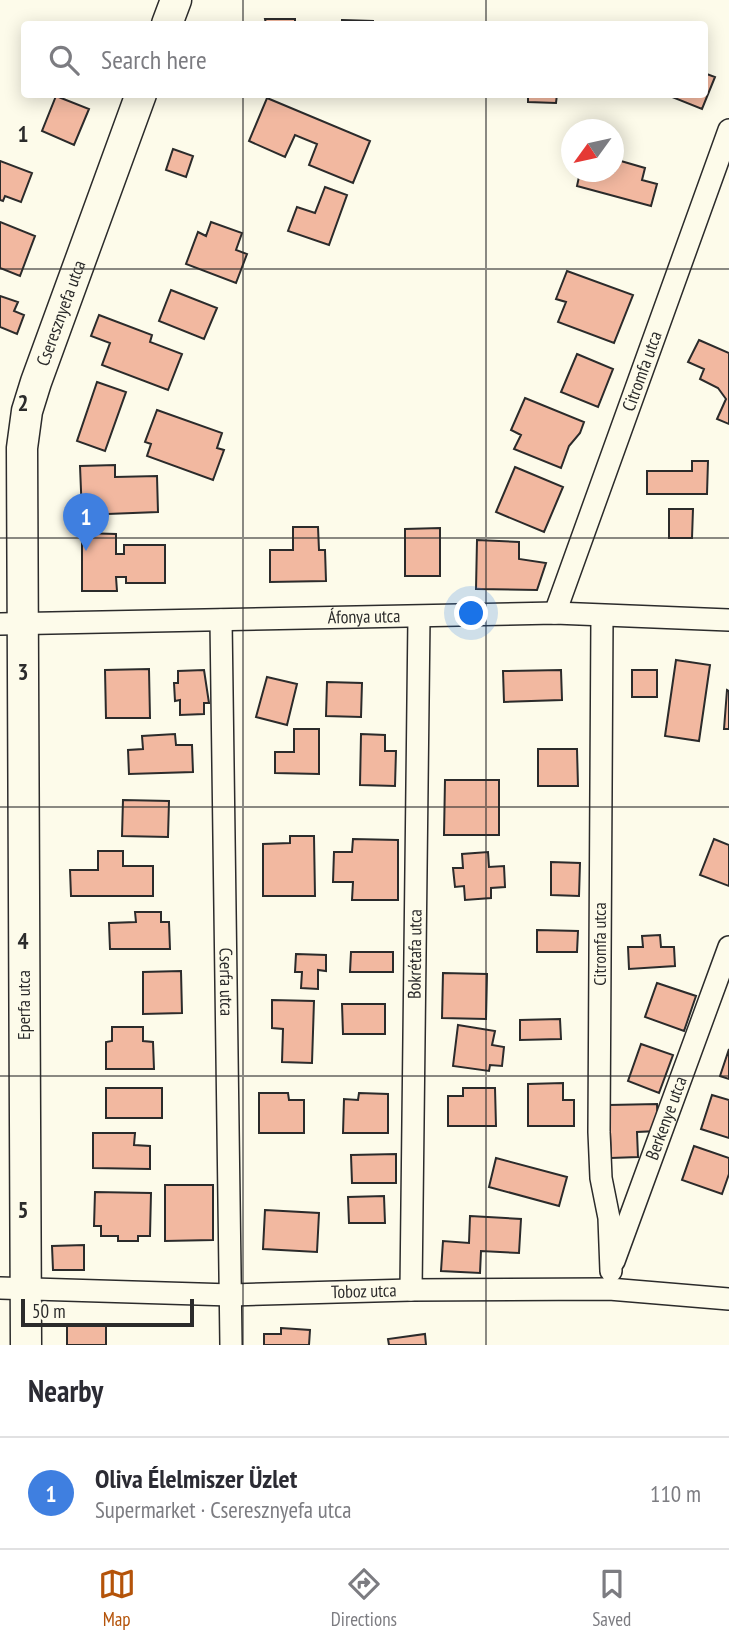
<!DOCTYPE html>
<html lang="en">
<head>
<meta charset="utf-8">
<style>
	body { margin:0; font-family:"PT Sans Narrow",sans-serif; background:#f7f7f7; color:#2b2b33 }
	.compass { position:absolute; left:561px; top:119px; width:63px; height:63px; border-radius:50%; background:#fff; box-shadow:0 4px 18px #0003; rotate:237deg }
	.scale { position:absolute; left:21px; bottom:18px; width:173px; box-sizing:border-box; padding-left:7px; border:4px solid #2b2b2b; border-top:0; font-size:19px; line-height:24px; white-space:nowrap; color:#2b2b2b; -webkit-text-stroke:5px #fdfbea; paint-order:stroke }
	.you { position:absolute; left:472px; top:614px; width:24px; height:24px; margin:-18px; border:5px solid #fff; border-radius:50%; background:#1a73e8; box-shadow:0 0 0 10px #1a73e833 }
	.badge { display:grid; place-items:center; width:46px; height:46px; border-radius:50%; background:#b45309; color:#fff; font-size:23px; font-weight:700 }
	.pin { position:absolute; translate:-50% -58px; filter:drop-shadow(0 2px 4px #0008) }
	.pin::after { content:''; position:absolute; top:37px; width:24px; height:21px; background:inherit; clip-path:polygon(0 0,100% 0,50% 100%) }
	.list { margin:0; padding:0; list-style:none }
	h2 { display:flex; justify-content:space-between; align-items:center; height:91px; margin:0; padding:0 28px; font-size:30px }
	h2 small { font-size:23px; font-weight:400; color:#7c7c81 }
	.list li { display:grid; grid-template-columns:46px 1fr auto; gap:21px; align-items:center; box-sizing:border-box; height:112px; padding:0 28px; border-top:2px solid #e1e1e2 }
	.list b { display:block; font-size:26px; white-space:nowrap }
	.list p { margin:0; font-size:23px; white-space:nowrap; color:#7c7c81 }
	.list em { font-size:23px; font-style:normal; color:#7c7c81 }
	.icon { flex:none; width:38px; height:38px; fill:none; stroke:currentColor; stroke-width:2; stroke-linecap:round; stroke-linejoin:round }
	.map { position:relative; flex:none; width:729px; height:1345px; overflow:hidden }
	.search { position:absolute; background:#fff; box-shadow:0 4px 18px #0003; left:21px; right:21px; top:21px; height:77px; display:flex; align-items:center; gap:18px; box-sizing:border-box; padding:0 24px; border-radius:7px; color:#7c7c81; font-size:26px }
	.sheet { height:203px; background:#fff }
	nav { display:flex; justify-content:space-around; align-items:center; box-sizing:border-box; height:98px; border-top:2px solid #e1e1e2; background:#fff; font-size:19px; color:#7c7c81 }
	nav a { display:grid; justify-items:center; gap:4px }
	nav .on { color:#b45309 }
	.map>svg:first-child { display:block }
	.building { fill:#f2b8a0; stroke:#2b2b2b; stroke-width:2 }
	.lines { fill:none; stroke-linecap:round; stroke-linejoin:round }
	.street-casing { stroke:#2b2b2b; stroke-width:24 }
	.secondary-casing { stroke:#2b2b2b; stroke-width:33 }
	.street { stroke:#fdfbea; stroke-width:21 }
	.secondary { stroke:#fdfbea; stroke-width:30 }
	.grid { fill:none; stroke:#2b2b2b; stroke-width:2; stroke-opacity:0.55 }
	.labels { text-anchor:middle; stroke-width:5; stroke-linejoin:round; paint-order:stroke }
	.street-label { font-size:18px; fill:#2b2b2b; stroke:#fdfbea }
	.grid-label { font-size:23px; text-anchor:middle; font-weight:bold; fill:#2b2b2b; stroke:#fdfbea; stroke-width:5; stroke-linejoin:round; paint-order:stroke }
</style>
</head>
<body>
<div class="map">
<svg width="729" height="1345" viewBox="0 0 729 1345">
	<rect width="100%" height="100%" fill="#fdfbea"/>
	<path class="building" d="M265,19H295V24H266Z
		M342,20L373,21V24H342Z
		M704,73L715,77L702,109L672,97L673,94H704Z
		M528,94H557L556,103L528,102Z
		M56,96L89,109L74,145L42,131Z
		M267,98L370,141L353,183L309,165L317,144L295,135L285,157L249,141Z
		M173,149L193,156L186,177L166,170Z
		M614,159L645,168L642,180L657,184L651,206L577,186L580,172H614Z
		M0,161L32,173L21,202L5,196L3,201L0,200Z
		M325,187L347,195L329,245L288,231L297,207L315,213Z
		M0,222L35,236L20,276L0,268Z
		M211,222L242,233L236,250L247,254L236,283L186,264L198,232L206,236Z
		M567,271L633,295L614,343L558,322L566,302L556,299Z
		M171,290L217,308L204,339L159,321Z
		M0,296L18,302L14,311L24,315L17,334L0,327Z
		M99,315L152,335L150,342L182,354L168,390L102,365L110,343L91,336Z
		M699,340L729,353V424L717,419L726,399L718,388L700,379L704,369L688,362Z
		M577,354L613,369L598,407L561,392Z
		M97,382L126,392L105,451L77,441Z
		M525,398L584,422L580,433L569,446L561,468L514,449L521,435L511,430Z
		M157,410L222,433L217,448L224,450L213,480L147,456L151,444L145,442Z
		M692,461H708L707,494H647V471H692Z
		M115,465V477L157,476L158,512L82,515L80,466Z
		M515,467L563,487L544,532L496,512Z
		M669,509H693L692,538H669Z
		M293,527H318L319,550H325L326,581L270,582V550H293Z
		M440,528V576H405V529Z
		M82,533L116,534V554H124V545H165V583H126V577H116L117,591H82Z
		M477,540L519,542V559L546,563L537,590L476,589Z
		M676,660L710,665L699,741L665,736Z
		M149,669L150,718H106L105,670Z
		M204,670L209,703H204V714L180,715V700L175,701L174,683H178V671Z
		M561,670L562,700L504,702L503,671Z
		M632,670H657V697H632Z
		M267,677L297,684L287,725L256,717Z
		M327,682L362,683L361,717L326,716Z
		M727,690L729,691V729H724Z
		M294,729H319V774L275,773V752H294Z
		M175,734L176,745H192L193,772L129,774L128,750L143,749L142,736Z
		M361,734L385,735V751H396L395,786L360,785Z
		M538,749H577L578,786H538Z
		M445,780H499V835H444Z
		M123,800L169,801L168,837L122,836Z
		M290,836H314L315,896H263V844L290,843Z
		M353,839L398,840V900H352L353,882H333L334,852H352Z
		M714,839L729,845V886L700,875Z
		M98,851H123V866H153V896H71L70,870H98Z
		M488,852L489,867L504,866L505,887L491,888V898L465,900L464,886L455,887L453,868H463L462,854Z
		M551,862L580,863L579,896L551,895Z
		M135,912H161V922H169L170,949H110L109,923L136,922Z
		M537,930L578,931L577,952H537Z
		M660,935L661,947H674L675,966L629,969L628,947H643L642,936Z
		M351,952H393V972H350Z
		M296,954L326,955V971L318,970V989L301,988L302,972H295Z
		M181,971L182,1013L143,1014V972Z
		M443,973L487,974L486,1019L442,1018Z
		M657,983L696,996L684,1031L645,1017Z
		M272,1000L314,1001L312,1063L282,1062L283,1029L272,1028Z
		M342,1004H385V1034H343Z
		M560,1019L561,1039L520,1040V1020Z
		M458,1025L495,1031L492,1045L504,1047L502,1066L490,1065L489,1071L453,1066Z
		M112,1027H143V1041L153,1042L154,1069H106V1042L112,1041Z
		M641,1044L673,1055L659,1093L628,1081Z
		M729,1049V1079L720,1076Z
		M563,1083V1100H574V1126H528V1084Z
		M106,1088H162V1118H106Z
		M463,1088H495L496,1126H448V1096H463Z
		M259,1093H288L289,1100H304V1133H259Z
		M359,1093L388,1094V1133H343L344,1099L358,1100Z
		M712,1095L729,1100V1138L701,1129Z
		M657,1104L658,1131L637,1132L638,1157L611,1158L609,1105Z
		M93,1133H135L134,1145L150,1146V1169L93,1168Z
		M694,1146L729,1158V1174L722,1194L682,1180Z
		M396,1154V1183H352L351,1155Z
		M496,1158L567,1177L559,1206L489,1187Z
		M165,1185H213V1240L165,1241Z
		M95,1192L151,1193L150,1236H138V1241H118V1236H101V1226H94Z
		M384,1196L385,1223H349L348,1197Z
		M265,1210L319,1213L317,1252L263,1249Z
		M470,1216L521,1219L519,1253L481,1251L480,1273L441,1271L443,1241L469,1243Z
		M84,1245V1270H53L52,1246Z
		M67,1325L106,1326V1345H67Z
		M281,1328L310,1330L309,1345H264V1334H281Z
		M425,1334L426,1345H389L388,1339Z"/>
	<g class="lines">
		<g class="street-casing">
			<g id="street">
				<path id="s1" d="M555,613L729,130"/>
				<path d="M602,616L599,1132L601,1178L609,1218L611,1271"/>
				<path id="s2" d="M221,620L231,1345"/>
				<path id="s3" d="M0,624L555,613L729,620"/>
				<path id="s4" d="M614,1261L729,947"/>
				<path id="s5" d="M0,1288L231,1295L411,1290L609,1289L729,1299"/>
				<path id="s6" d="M411,1290L419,617"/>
			</g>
		</g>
		<g class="secondary-casing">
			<g id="secondary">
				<path d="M167,24L176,0"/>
				<path id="s7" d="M26,1345L22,448L27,411L36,382L141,94"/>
			</g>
		</g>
		<use href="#street" class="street"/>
		<use href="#secondary" class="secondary"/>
	</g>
	<path class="grid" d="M243,0V24M486,0V24M243,94V1345M486,94V1345M0,269H729M0,538H729M0,807H729M0,1076H729"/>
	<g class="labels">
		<g class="street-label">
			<text dy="6" stroke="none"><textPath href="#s7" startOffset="1038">Cseresznyefa utca</textPath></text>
			<text dy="6" stroke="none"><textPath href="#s1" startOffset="257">Citromfa utca</textPath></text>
			<text dy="6" stroke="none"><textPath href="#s3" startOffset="364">Áfonya utca</textPath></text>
			<text transform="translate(600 944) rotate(-90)" y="6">Citromfa utca</text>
			<text dy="6" stroke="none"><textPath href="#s6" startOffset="336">Bokrétafa utca</textPath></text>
			<text dy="6" stroke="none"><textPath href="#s2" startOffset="362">Cserfa utca</textPath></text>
			<text transform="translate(24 1005) rotate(-90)" y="6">Eperfa utca</text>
			<text dy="6" stroke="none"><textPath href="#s4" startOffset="152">Berkenye utca</textPath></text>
			<text dy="6" stroke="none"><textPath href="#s5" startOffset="364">Toboz utca</textPath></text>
		</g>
	</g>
	<g class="grid-label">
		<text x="23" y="142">1</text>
		<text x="23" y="411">2</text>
		<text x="23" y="680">3</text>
		<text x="23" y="949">4</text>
		<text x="23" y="1218">5</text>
	</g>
</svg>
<svg class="compass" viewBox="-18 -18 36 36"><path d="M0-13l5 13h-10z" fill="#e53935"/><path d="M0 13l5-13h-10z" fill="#7c7c81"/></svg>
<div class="scale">50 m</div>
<div class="you"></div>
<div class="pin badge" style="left:86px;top:551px;background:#3f7fe0">1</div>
<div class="search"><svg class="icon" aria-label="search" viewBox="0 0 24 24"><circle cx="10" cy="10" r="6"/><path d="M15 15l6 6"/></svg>Search here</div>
</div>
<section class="sheet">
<h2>Nearby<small></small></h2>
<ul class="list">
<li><span class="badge" style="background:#3f7fe0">1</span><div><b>Oliva Élelmiszer Üzlet</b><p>Supermarket · Cseresznyefa utca</p></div><em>110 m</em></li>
</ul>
</section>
<nav>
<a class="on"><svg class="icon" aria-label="map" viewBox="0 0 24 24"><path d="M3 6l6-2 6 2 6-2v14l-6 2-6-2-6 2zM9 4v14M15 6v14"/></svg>Map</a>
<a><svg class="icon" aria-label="directions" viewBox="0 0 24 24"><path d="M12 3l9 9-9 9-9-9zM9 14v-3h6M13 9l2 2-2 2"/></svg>Directions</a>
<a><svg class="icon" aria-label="saved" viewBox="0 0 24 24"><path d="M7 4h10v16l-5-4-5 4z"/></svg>Saved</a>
</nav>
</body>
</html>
